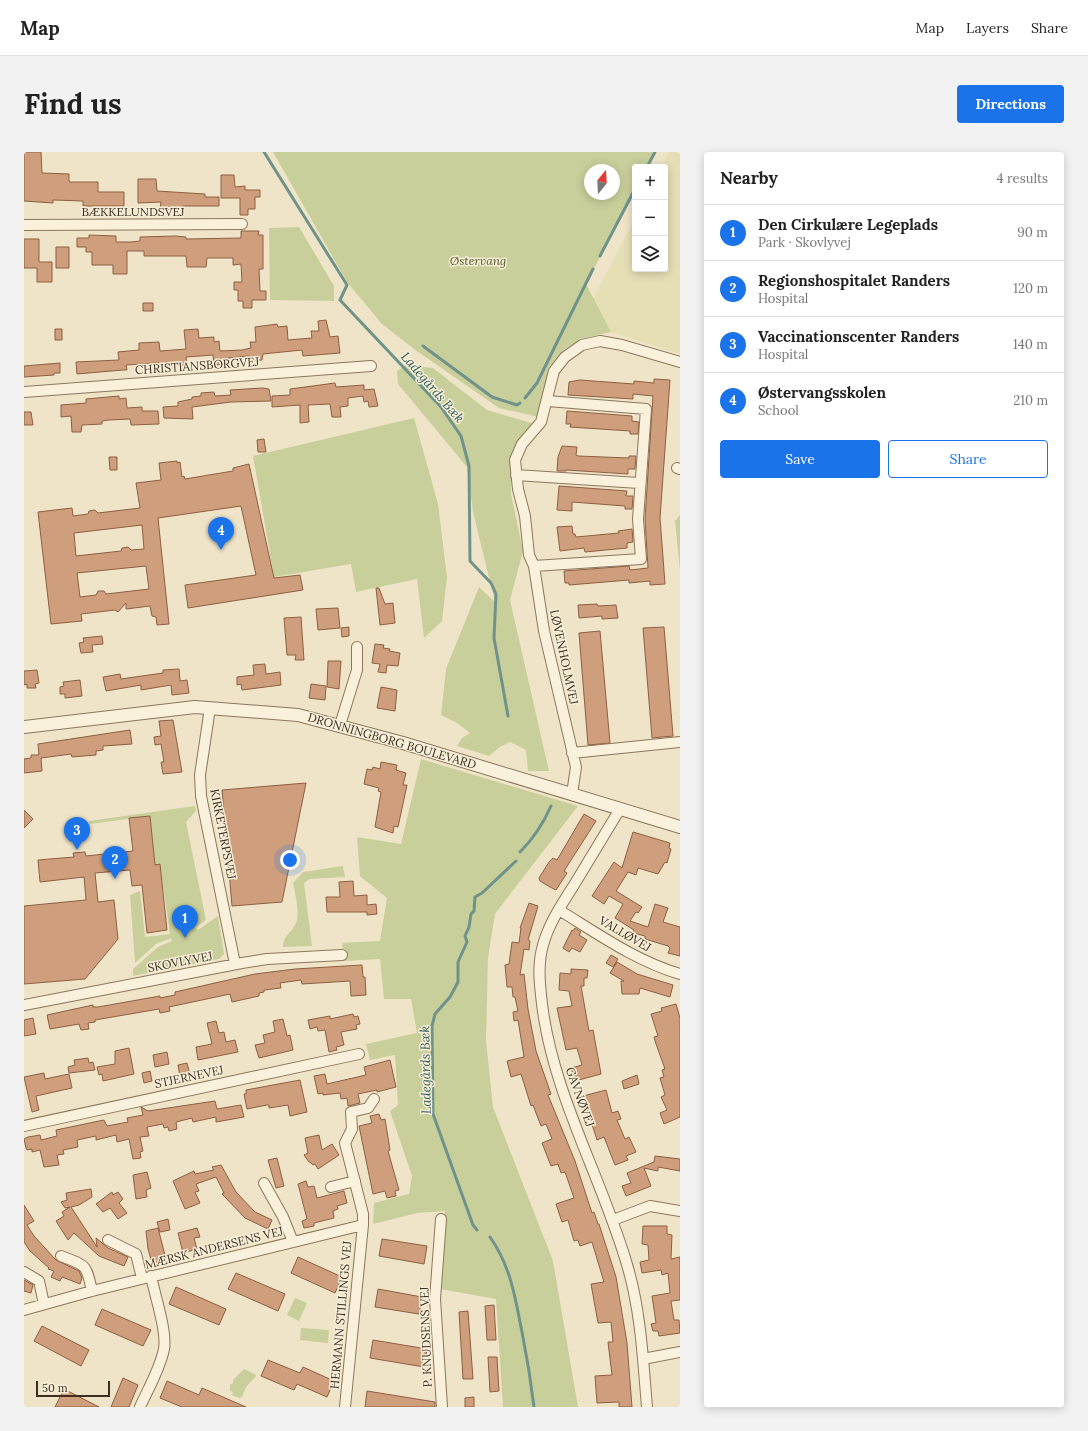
<!DOCTYPE html>
<html lang="en">
<head>
<meta charset="utf-8">
<style>
	body { margin:0; font-family:Lora,serif; background:#f2f2f2; color:#222 }
	.controls { position:absolute; right:12px; top:12px; display:grid; overflow:hidden; border-radius:4px; box-shadow:0 2px 10px #0003 }
	.controls button { width:36px; height:36px; display:grid; place-items:center; padding:0; border:0; border-bottom:1px solid #e0e0e0; background:#fff; color:#222; font:20px sans-serif }
	.compass { position:absolute; left:560px; top:12px; width:36px; height:36px; border-radius:50%; background:#fff; box-shadow:0 2px 10px #0003; rotate:18deg }
	.scale { position:absolute; left:12px; bottom:10px; width:74px; box-sizing:border-box; padding-left:4px; border:2px solid #3d2e20; border-top:0; font-size:11px; line-height:14px; white-space:nowrap; color:#3d2e20; -webkit-text-stroke:3px #f7eed8; paint-order:stroke }
	.you { position:absolute; left:266px; top:708px; width:14px; height:14px; margin:-10px; border:3px solid #fff; border-radius:50%; background:#1a73e8; box-shadow:0 0 0 6px #1a73e833 }
	.badge { display:grid; place-items:center; width:26px; height:26px; border-radius:50%; background:#1a73e8; color:#fff; font-size:13px; font-weight:700 }
	.pin { position:absolute; translate:-50% -33px; filter:drop-shadow(0 1px 2px #0008) }
	.pin::after { content:''; position:absolute; top:21px; width:14px; height:12px; background:inherit; clip-path:polygon(0 0,100% 0,50% 100%) }
	.list { margin:0; padding:0; list-style:none }
	h2 { display:flex; justify-content:space-between; align-items:center; height:52px; margin:0; padding:0 16px; font-size:17px }
	h2 small { font-size:13px; font-weight:400; color:#767676 }
	.list li { display:grid; grid-template-columns:26px 1fr auto; gap:12px; align-items:center; box-sizing:border-box; height:56px; padding:0 16px; border-top:1px solid #e0e0e0 }
	.list b { display:block; font-size:15px; white-space:nowrap }
	.list p { margin:0; font-size:13px; white-space:nowrap; color:#767676 }
	.list em { font-size:13px; font-style:normal; color:#767676 }
	.actions { display:flex; gap:8px; padding:12px 16px }
	.actions a { flex:1; padding:9px 0; border:1px solid #1a73e8; border-radius:4px; text-align:center; font-size:14px; color:#1a73e8 }
	.actions .main { background:#1a73e8; color:#fff }
	.icon { flex:none; width:22px; height:22px; fill:none; stroke:currentColor; stroke-width:2; stroke-linecap:round; stroke-linejoin:round }
	.map { position:relative; flex:none; width:656px; height:1255px; overflow:hidden; border-radius:4px }
	header { display:flex; align-items:center; gap:24px; box-sizing:border-box; height:56px; padding:0 20px; background:#fff; border-bottom:1px solid #e0e0e0 }
	header strong { font-size:19px }
	nav { display:flex; gap:22px; margin-inline-start:auto; font-size:14px }
	.intro { display:flex; align-items:center; justify-content:space-between; box-sizing:border-box; height:96px; padding:0 24px }
	h1 { margin:0; font-size:28px }
	.button { padding:10px 18px; border-radius:4px; background:#1a73e8; color:#fff; font-size:14px; font-weight:700 }
	main { display:flex; gap:24px; padding:0 24px }
	aside { flex:1; background:#fff; border-radius:4px; box-shadow:0 2px 10px #0003 }
	.map>svg:first-child { display:block }
	.farmland { fill:#e6deb5 }
	.green { fill:#c9cf9b; fill-rule:evenodd }
	.lines { fill:none; stroke-linecap:round; stroke-linejoin:round }
	.stream { stroke:#6f938a; stroke-width:3 }
	.building { fill:#cf9f7d; stroke:#8d5f41; fill-rule:evenodd }
	.minor-casing { stroke:#8d765c; stroke-width:12 }
	.tertiary-casing { stroke:#8d765c; stroke-width:14 }
	.minor { stroke:#faf1dc; stroke-width:10 }
	.tertiary { stroke:#faf1dc; stroke-width:12 }
	.labels { text-anchor:middle; stroke-width:3; stroke-linejoin:round; paint-order:stroke }
	.street-label { font-size:12px; fill:#3d2e20; stroke:#f7eed8 }
	.park-label { font-size:12px; font-style:italic; fill:#4d5a26; stroke:#f7eed8 }
	.water-label { font-size:13px; font-style:italic; fill:#2f5d5a; stroke:#f7eed8 }
</style>
</head>
<body>
<header>
<strong>Map</strong>
<nav><a>Map</a><a>Layers</a><a>Share</a></nav>
</header>
<div class="intro"><h1>Find us</h1><a class="button">Directions</a></div>
<main>
<div class="map">
<svg width="656" height="1255" viewBox="0 0 656 1255">
	<rect width="100%" height="100%" fill="#f0e4c8"/>
	<path class="farmland" d="M645,0H656V202L587,180L569,147L611,66V117H641V15H637Z"/>
	<path class="green" d="M249,0H631L623,15H611V38L562,132L587,180L556,187L539,198L525,215L515,265L475,256L390,197L358,172L323,130ZM566,18H590V42H566Z
		M275,75L310,134V149L246,148L245,76Z
		M382,213L409,216L463,258L511,272L487,303V342L499,399L486,448L525,619H504L502,598L486,590L476,595L465,604L433,594L438,586L446,581L433,571L417,563L422,517L455,435L471,450L449,360L443,315L374,232L373,219Z
		M390,266L414,352L423,425L418,469L400,486L393,427L332,440L327,412L250,425L229,304Z
		M656,363V419L651,369Z
		M397,607L554,654L471,762L464,806L462,889L469,955L529,1109L554,1255H479L472,1147L416,1137L421,1059L393,1061L349,1072L350,1051L385,1042L388,1024L366,959L374,953L371,903L346,908L342,892L393,881L387,847H360L356,807L320,809L318,791L356,789L363,746L336,724L333,685L377,692Z
		M171,654L172,659L162,670L182,768L171,776L174,778L194,764L200,802L195,807L109,824V817L134,795L148,789L147,786L132,792L111,811L106,743L116,739L121,785L146,782L136,713H131L126,664L66,672L65,669Z
		M319,714L321,725L286,727L280,731L288,794L259,795C259,784 266,782 271,773C277,765 271,741 269,731L279,720Z
		M271,1146L283,1151L275,1169L263,1163Z
		M277,1176L305,1178L304,1191L276,1188Z
		M220,1217L231,1222L232,1224L222,1235L218,1245L215,1246L208,1243L209,1240L206,1239V1233L209,1231V1228Z"/>
	<g class="lines">
		<path class="stream" d="M240,0L323,133L316,148L417,255L437,284L445,314L446,409L467,431L472,442L470,486L484,564
			M623,15L631,0
			M576,104L611,37
			M399,194L468,245L493,253L496,251
			M501,246L513,231L569,117
			M496,700C508,688 520,670 527,654
			M453,1078L449,1073L409,962L408,874L411,862L426,845L434,830V810L443,790L441,784L445,775L447,762L450,759L451,745L458,741L492,709
			M466,1085C487,1115 491,1145 498,1180C503,1205 507,1230 510,1255"/>
	</g>
	<path class="building" d="M0,0H17L18,21L45,22V29L46,30H74V40H100V54H59V49L29,48V51L0,49Z
		M197,23H210L211,35L221,34V38H236V45H231V57H224V63H216V46H197Z
		M114,27H132L133,39L181,42V45H195V54H159V57L155,56V58L136,57L137,50L114,51Z
		M217,79H235L234,83H239V117H235L236,139H242V148H228V156H219V149H214V138H210V130H218L217,112L209,113V106H183L182,115H163L162,104H120V99H103V122H89V113H68V100H62V95H53V86H65V83L92,84V90H107L116,89V85L151,84L162,85V87L217,86Z
		M0,87H15V110H28V130H13V116H0Z
		M32,95H45V116H32Z
		M119,151H129V159H119Z
		M302,168L306,185L314,184L316,201L279,204L278,198L239,202L238,208L226,209L225,204L204,206L205,212L190,213L189,203L162,205L163,213L135,216V211H133L102,213L103,218H99L53,222L52,210L95,208L94,200L115,198V191L135,190L136,199L162,197L160,178L174,177L175,186L190,185V190L195,189L196,199L218,198L227,196L226,190H232L231,175L253,172L254,175L263,174L264,188L288,186L287,179H295L294,169Z
		M31,177H38V188H31Z
		M36,211V221H30V223L0,225V214Z
		M630,227L646,228L636,366L641,432L626,433V429L605,431V428L545,433V431H541L540,419L605,414L606,418L624,416L621,367L629,244L609,242V247L544,243L545,230L556,228L610,232V229L630,231Z
		M311,231L312,235L340,233V238L350,237L354,254L345,255L344,249L340,250L339,244L324,246V254L316,255L317,265H308L306,252L284,253L285,270L276,271V253L248,255V244L266,243V237Z
		M238,236L245,237L247,249L207,250L168,255L169,267L140,266L139,255L154,254V250L168,247V245L177,244V241L190,240L191,244L207,243L206,238Z
		M95,244V247L102,246L103,256L118,255V259H134L135,272L107,273L106,267L85,268L78,269V272L58,273L57,280H48L47,264L37,265V253L62,251V247Z
		M543,259L608,264V269L615,270L614,282H606V279L546,275L547,272H542Z
		M0,260H7L9,273H0Z
		M240,287L242,300H234L233,288Z
		M538,294L553,295L552,303L554,304L605,306V304H612L611,317H604V322L542,318V319H533L534,305Z
		M85,305H93V318H86Z
		M153,309V311L156,310L158,325L160,324L161,327L209,319V316L225,312L250,426L276,423L279,438L164,456L161,433L232,423L217,354L134,366L145,472L133,473L132,465L128,464L126,454L102,457V451L94,460L91,458L57,462L58,469L27,472L14,360L48,356L49,364L64,362L65,359L71,358L74,361L116,356L112,331L137,328L135,311ZM118,373L120,397L107,398L104,395L98,396L97,399L52,404L50,381ZM122,414L125,437L82,442L80,439H74L72,443L56,445L53,421Z
		M535,334L603,339L602,344H609L608,357H601V354L548,350V359L533,358Z
		M548,374L549,382H551L552,385L595,381L594,379L608,377L609,390L603,391V396L561,400L560,396L536,399L533,375Z
		M352,436H355L361,452L369,451L371,471L356,473Z
		M573,452L574,454L592,453L594,466L578,467V464L555,466L554,453Z
		M314,456L316,476L294,478L292,457Z
		M277,465L280,508H271L272,503H263L260,466Z
		M325,475V484L318,485L317,476Z
		M640,475L649,584L628,586L619,476Z
		M576,479L586,591L564,593L555,481Z
		M78,484L79,492L68,493L69,500L57,501L55,491L60,490L59,486Z
		M351,492L360,493L359,496L366,497L365,499L376,501L374,514L363,513L362,521L354,520L356,512L348,511Z
		M304,509H317L315,537L303,535Z
		M241,512L242,522L256,520L257,533L218,538L217,532L213,533V525L230,523L229,513Z
		M155,517L156,529L163,528L165,541L148,543L147,533L117,538V533L82,539L79,525L96,522L97,527L139,521V518Z
		M13,518L15,531L11,532L12,536H3V532L0,533V519Z
		M56,528L58,544L41,546V542H36V535L40,534L39,530Z
		M287,532L302,534L301,548L285,546Z
		M357,535L373,538L371,559L353,556Z
		M149,568L158,620L139,622L137,610H140L137,592L131,593L130,585L137,584L135,569Z
		M106,578L108,592L79,594V598L72,599V603L48,605L47,602L17,606L18,619L0,621V607L7,606V603H15L14,592Z
		M357,610L373,613L372,618L382,621L379,633H383L374,675L370,674L369,681L351,675L357,640L354,639L355,636L340,632L343,617L348,618L349,615L356,617Z
		M282,631L258,750L208,754L198,638Z
		M0,658L9,667L0,676Z
		M560,662L572,669L540,719L543,721L532,738L526,735L516,729L515,726L525,710L529,706L533,708Z
		M126,664L131,713L136,712L143,778L123,781L118,733L108,734L106,718L71,721L74,750L90,748L94,787L61,827L0,832V754L62,748L60,725L16,730L14,708L50,705L49,701L61,700L62,704L109,699L105,666Z
		M609,680L646,691L645,696L647,697L643,711L641,710L634,722L614,716L612,723L604,720L592,739L618,755L614,761L612,760L606,769L624,775L631,752L644,756L639,770L656,775V804L644,801L646,796L644,794L621,787V784L609,781L610,778L591,766L599,752L585,744L580,752L568,744L590,710L598,716Z
		M329,729L330,744L343,743V753L352,752L353,762L343,763V760H303L302,745H316L315,730Z
		M505,751L514,754L504,788L506,789L505,798L500,797L496,823L500,822L504,857L512,899L527,942L524,943L551,1009L568,1061L570,1060L574,1072H575L592,1125L603,1191L608,1255H595V1250L573,1251L571,1224L588,1223L584,1190H589L587,1170L574,1171L567,1132L580,1130L568,1090L556,1094L554,1088L550,1089L544,1068L538,1070L532,1052L550,1046L541,1020L537,1021L534,1012L527,1014L518,991L528,987L522,972L517,974L509,953L507,954L497,922L487,925L483,909L500,905L494,868L490,869L489,860L494,859L491,845H489L488,835H483L481,813L485,812L488,790L495,791L497,776H496Z
		M551,776L557,780L555,783L563,788L556,800L548,796L545,800L539,796L548,778L549,779Z
		M587,803L594,807L589,815L582,811Z
		M593,810L613,822L649,833L646,845L616,836L615,842H598L597,829H600L586,821Z
		M338,813L339,825H341L342,843L327,844L326,829L278,832L277,828L256,831L257,836L240,838V840L235,841V844L208,850L206,842L145,855L146,859L136,861L135,857L71,868V870L64,871L65,877L57,878L55,872L26,877L23,863L69,853V855H74L136,844V846L151,843V840L231,822L271,817Z
		M547,817L564,818L563,826H560V834H557L565,879L569,878L577,922L551,929L547,916L558,913L553,896L542,898L533,856L548,854L545,839L535,838L536,821L547,822Z
		M652,852L656,866V965L640,972L636,961L643,958L637,945L641,943L636,926L640,925L638,918L641,917L632,892L630,885L634,884L627,862L638,859L637,856Z
		M329,862L330,865L334,864L336,872L332,873L333,877L317,880L320,893L312,895L313,898L305,900L301,878L294,879L293,875L286,877L284,868L306,864V867Z
		M9,866L12,882L0,884V868Z
		M259,867L263,884L266,883L269,898L235,906L231,893L241,891L239,883L251,880L249,869Z
		M192,869L195,881L200,880L202,890L211,888L214,900L174,908L172,895L188,892L183,871Z
		M105,896L110,922L79,929L78,922L75,923L73,915L91,912V899Z
		M143,900L145,912L131,915L129,903Z
		M64,906L65,911L69,910L71,918L45,921L44,915L51,913L50,908Z
		M366,908L372,935L353,940V938L334,942L336,951L324,954L323,946L317,947L316,941L299,943V941L294,942L290,924L301,922L303,932L342,923L340,915Z
		M163,911L166,923L156,925L154,913Z
		M126,919L128,929L120,931L118,921Z
		M20,921L21,927L45,922L48,936L12,944L15,958L8,960L0,925Z
		M613,923L615,932L600,937L598,929Z
		M276,928L283,960L266,964L264,953L245,956V953H243L223,957L220,942H222V938Z
		M582,938L588,961L594,959L597,967L593,968L601,987L605,985L612,1000L602,1004L604,1008L591,1013L580,985L573,988L559,944Z
		M191,949L193,957L217,953L220,965L192,970V965L169,970L168,966L152,970L153,977L145,979L144,975L140,976L139,972L123,975L125,984L116,985L119,999L116,1000L117,1006L109,1007L105,987L93,990L92,983L72,988V984L53,988L54,995L39,998L40,1002L33,1003L35,1013L20,1015L16,998L8,1000V997L3,998L2,996L0,987L4,985L16,983L17,988L33,984L32,978L80,968L83,974L104,970L103,966L119,963L117,955L124,959Z
		M355,962L357,968L361,967L366,998L364,999L375,1038L371,1039L372,1044L363,1046L361,1039L349,1042L335,974L348,971L346,964Z
		M295,983L298,998L308,992L315,1003L294,1017L291,1012L289,1013L286,1010H285L280,1003L284,1001L281,986Z
		M631,1004L656,1007V1019L634,1015V1019L620,1016L627,1034L602,1044L598,1034L607,1031L603,1021L630,1010Z
		M253,1006L260,1034L252,1036L244,1008Z
		M197,1013L212,1040L231,1060L248,1068L244,1077L221,1066L198,1042L200,1041L192,1025L172,1032L175,1039L171,1040L176,1051L161,1057L149,1029L170,1019L171,1022L190,1018L188,1015Z
		M123,1020L127,1036L122,1038L123,1045L112,1047L109,1023Z
		M282,1029L284,1035L290,1034L293,1046L320,1039L323,1051L313,1054L314,1057L309,1059L310,1066L290,1071V1074L280,1076L278,1069L283,1067L274,1032Z
		M67,1037L68,1045L55,1053L47,1055L73,1095L72,1086L84,1096L104,1105L100,1114L75,1104L50,1081L44,1088L32,1069L40,1064L38,1060L46,1055L41,1056L37,1050L43,1048L42,1041Z
		M88,1040L89,1043L94,1040L99,1047L95,1051L103,1061L94,1067L86,1056L79,1060L72,1052Z
		M0,1053L10,1069L3,1073L10,1084L32,1108L55,1119L58,1126L56,1132L38,1125L36,1129L27,1125L30,1119L24,1117L25,1116L6,1099L0,1090Z
		M144,1067L146,1078L136,1080L133,1070Z
		M619,1074H643V1082L648,1083L647,1107L656,1105V1148L647,1149L650,1168H655L656,1181L635,1184L634,1179H629L627,1172L632,1171L628,1144L646,1141L644,1121L638,1123L637,1118L618,1121L616,1110L625,1108L624,1093L618,1092Z
		M134,1076L142,1107L137,1108L138,1112L129,1114L124,1097L122,1079Z
		M173,1076L176,1085L170,1086L173,1097L159,1101L154,1081Z
		M358,1087L403,1094L400,1112L355,1104Z
		M274,1105L318,1125L311,1141L267,1121Z
		M212,1121L261,1142L254,1159L204,1137Z
		M0,1128L9,1133L7,1141L0,1139Z
		M152,1135L202,1157L195,1173L145,1152Z
		M354,1137L398,1145L395,1162L351,1155Z
		M470,1153L472,1188H463L461,1154Z
		M78,1157L127,1178L119,1194L71,1173Z
		M444,1159L449,1227H439L435,1160Z
		M18,1174L65,1198L57,1214L10,1189Z
		M349,1188L403,1197L400,1215L346,1206Z
		M464,1205H473L475,1239L466,1240Z
		M244,1208L276,1221L279,1215L310,1229L303,1245L273,1232L270,1238L237,1224Z
		M99,1226L114,1233L105,1255H87Z
		M143,1229L175,1243L178,1236L222,1255H158L136,1246Z
		M40,1237L75,1255H31Z
		M343,1239L411,1250V1255H341Z
		M450,1245V1255H441V1246Z"/>
	<g class="lines">
		<g class="minor-casing">
			<path id="minor" d="M0,73L218,72
				M0,240L347,214
				M653,316L656,317
				M492,323L615,331
				M510,414L617,407L614,367L622,257L524,249
				M186,556L176,623L177,644L211,812
				M316,573L333,518V495
				M548,601L656,590
				M548,642L552,615L520,479L510,414L505,403L501,364L494,337L491,308L498,292L517,270L530,219L541,205L558,193L576,189L598,193L656,210
				M596,657C581,682 565,708 550,733C538,752 525,771 519,793C514,810 515,826 517,843C526,939 578,1024 604,1116C617,1161 619,1209 623,1255
				M535,758C574,782 612,809 656,822
				M0,853L218,811L243,807L318,803
				M0,974L335,902
				M240,1031L259,1065L269,1090
				M307,1035L331,1029
				M417,1067L411,1147L418,1255
				M589,1068L626,1054L656,1059
				M84,1088L112,1102L118,1126
				M37,1104C62,1114 62,1111 68,1139
				M0,1120L15,1129L20,1152
				M0,1158L68,1139L339,1073V1062L321,991L328,977L327,960L344,956L350,947
				M619,1207L656,1200
				M116,1255C124,1237 136,1217 140,1197C143,1179 131,1144 127,1124
				M321,1255L339,1073"/>
		</g>
		<g class="tertiary-casing">
			<path id="tertiary" d="M0,575L171,555L274,563L379,591L656,675"/>
		</g>
		<use href="#minor" class="minor"/>
		<use href="#tertiary" class="tertiary"/>
	</g>
	<g class="labels">
		<g class="street-label">
			<text x="109" y="64">BÆKKELUNDSVEJ</text>
			<text transform="translate(173 214) rotate(-4)" y="4">CHRISTIANSBORGVEJ</text>
			<text transform="translate(540 505) rotate(78)" y="4">LØVENHOLMVEJ</text>
			<text transform="translate(368 589) rotate(16)" y="4">DRONNINGBORG BOULEVARD</text>
			<text transform="translate(199 682) rotate(79)" y="4">KIRKETERPSVEJ</text>
			<text transform="translate(601 782) rotate(30)" y="4">VALLØVEJ</text>
			<text transform="translate(156 810) rotate(-11)" y="4">SKOVLYVEJ</text>
			<text transform="translate(165 925) rotate(-12)" y="4">STJERNEVEJ</text>
			<text transform="translate(556 945) rotate(70)" y="4">GAVNØVEJ</text>
			<text transform="translate(190 1096) rotate(-14)" y="4">MÆRSK ANDERSENS VEJ</text>
			<text transform="translate(317 1163) rotate(-85)" y="4">HERMANN STILLINGS VEJ</text>
			<text transform="translate(402 1185) rotate(-92)" y="4">P. KNUDSENS VEJ</text>
		</g>
		<g class="park-label">
			<text x="454" y="113">Østervang</text>
		</g>
		<g class="water-label">
			<text transform="translate(409 235) rotate(49)" y="5">Ladegårds Bæk</text>
			<text transform="translate(401 918) rotate(-91)" y="5">Ladegårds Bæk</text>
		</g>
	</g>
</svg>
<div class="controls">
<button>+</button>
<button>−</button>
<button><svg class="icon" aria-label="layers" viewBox="0 0 24 24"><path d="M12 4l9 5-9 5-9-5zM3 14l9 5 9-5"/></svg></button>
</div>
<svg class="compass" viewBox="-18 -18 36 36"><path d="M0-13l5 13h-10z" fill="#e53935"/><path d="M0 13l5-13h-10z" fill="#767676"/></svg>
<div class="scale">50 m</div>
<div class="you"></div>
<div class="pin badge" style="left:161px;top:786px">1</div>
<div class="pin badge" style="left:91px;top:727px">2</div>
<div class="pin badge" style="left:53px;top:698px">3</div>
<div class="pin badge" style="left:197px;top:398px">4</div>
</div>
<aside>
<h2>Nearby<small>4 results</small></h2>
<ul class="list">
<li><span class="badge">1</span><div><b>Den Cirkulære Legeplads</b><p>Park · Skovlyvej</p></div><em>90 m</em></li>
<li><span class="badge">2</span><div><b>Regionshospitalet Randers</b><p>Hospital</p></div><em>120 m</em></li>
<li><span class="badge">3</span><div><b>Vaccinationscenter Randers</b><p>Hospital</p></div><em>140 m</em></li>
<li><span class="badge">4</span><div><b>Østervangsskolen</b><p>School</p></div><em>210 m</em></li>
</ul>
<div class="actions"><a class="main">Save</a><a>Share</a></div>
</aside>
</main>
</body>
</html>
